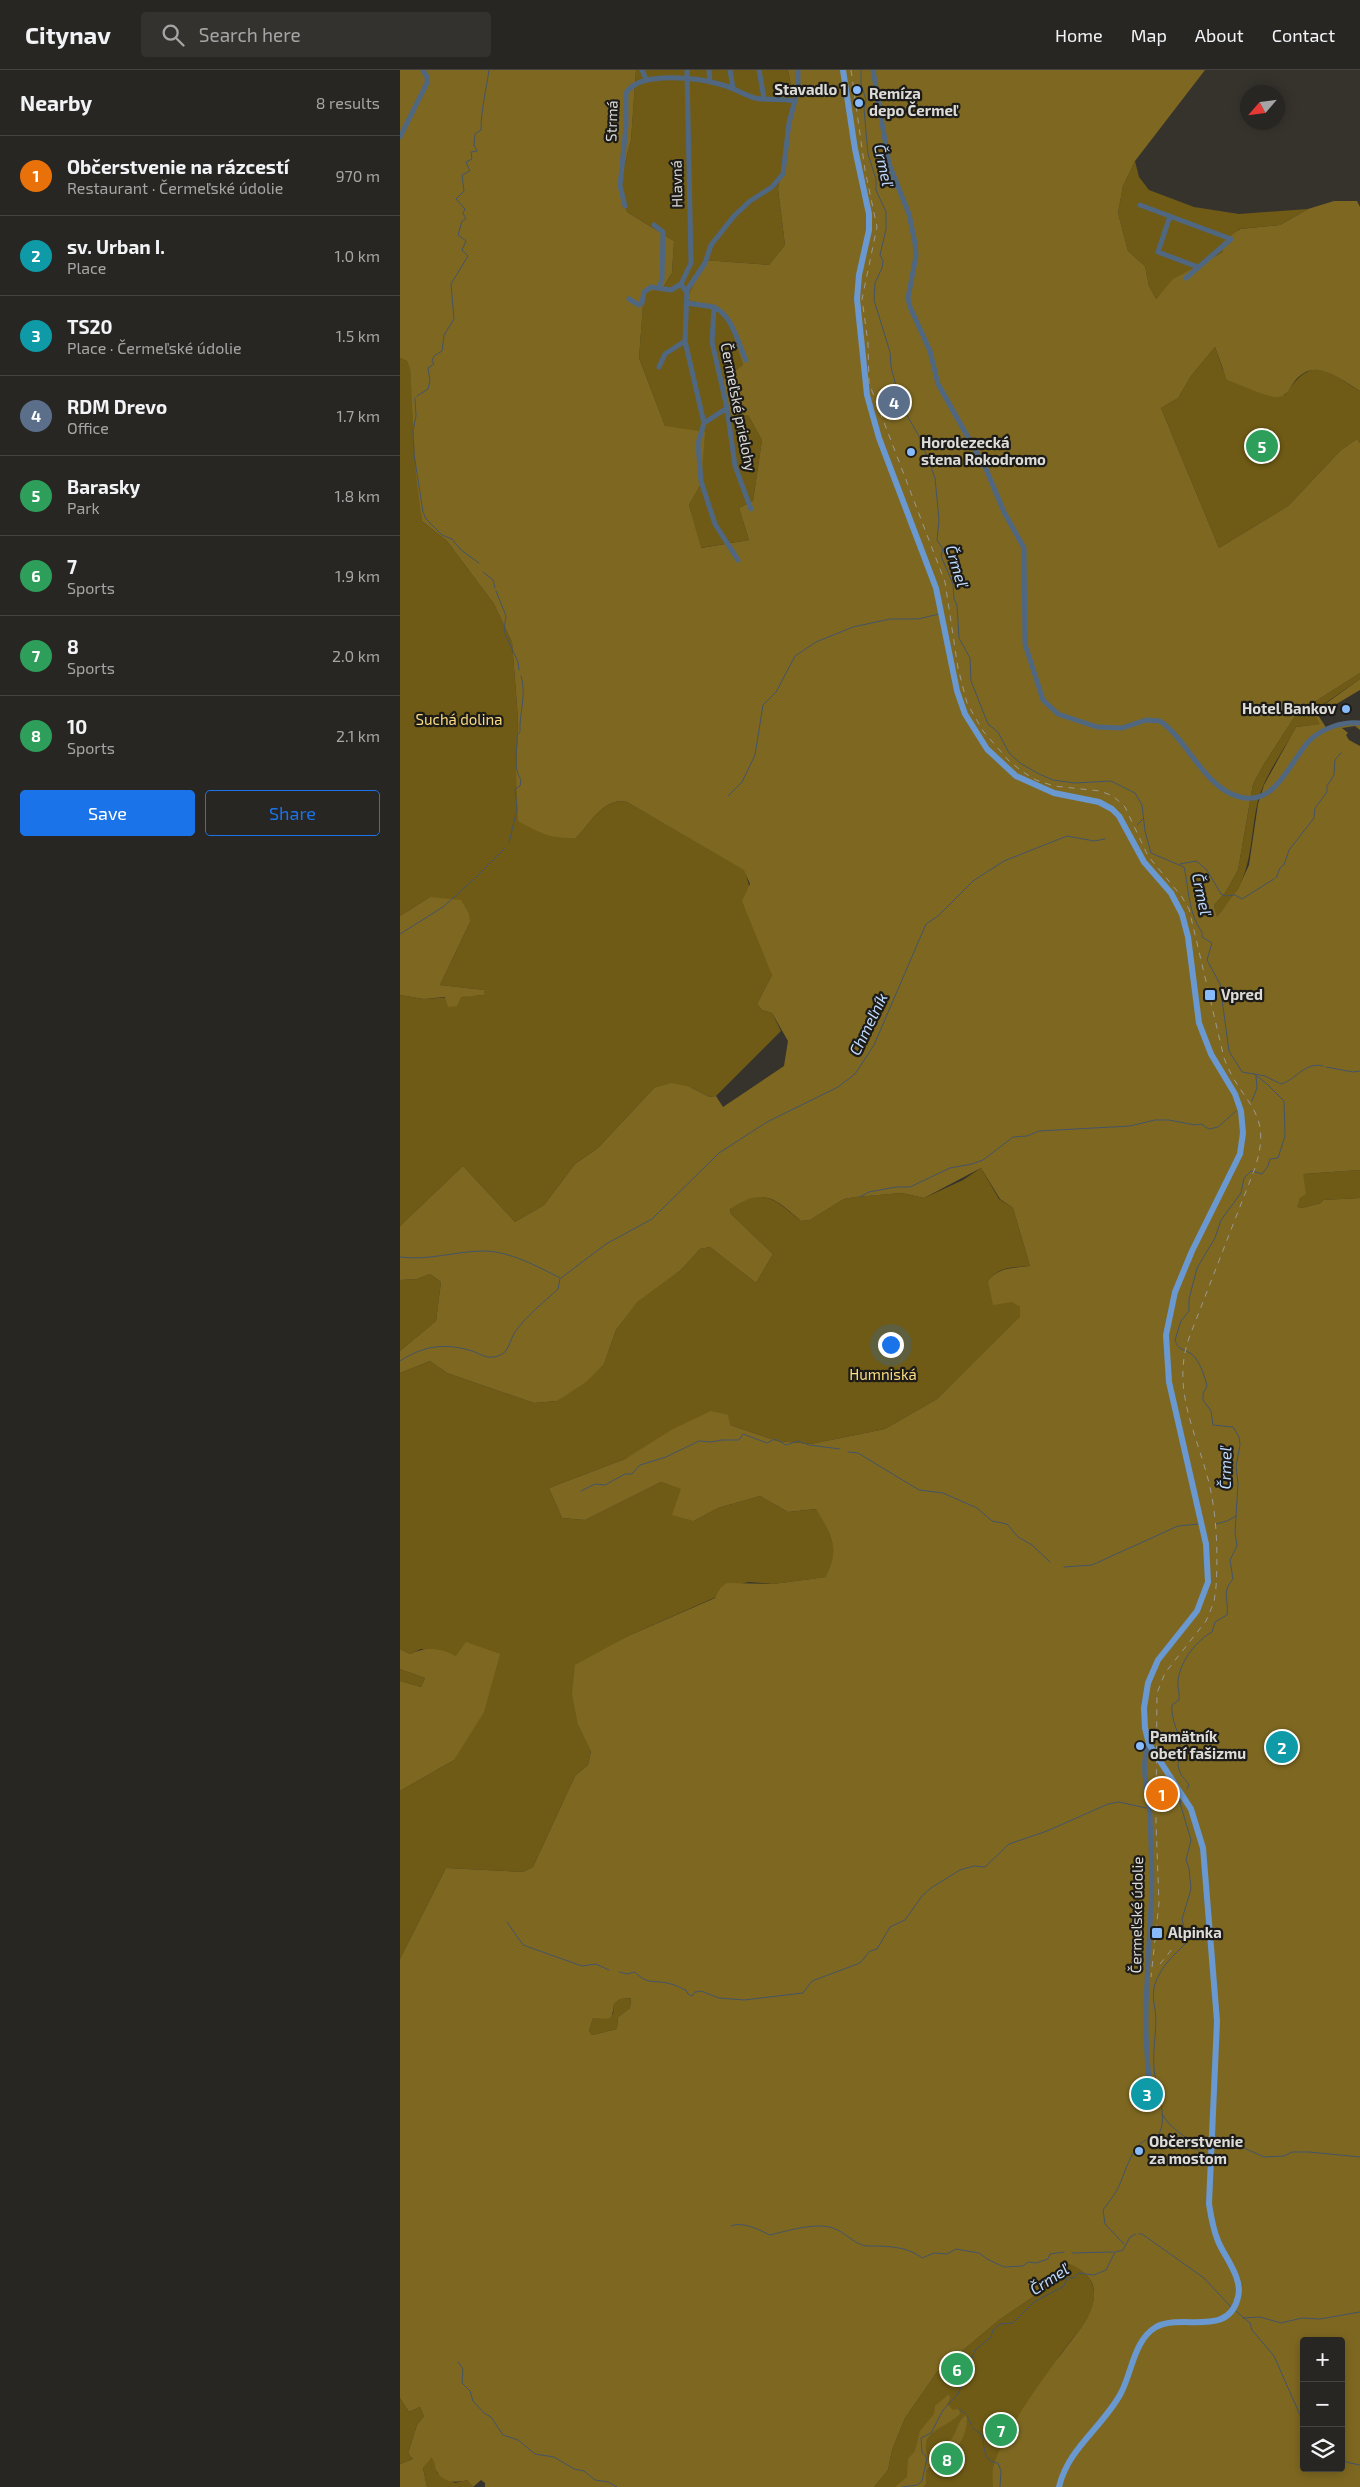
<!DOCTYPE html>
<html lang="en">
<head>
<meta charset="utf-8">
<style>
	body { margin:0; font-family:"Exo 2",sans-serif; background:#34322f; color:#f1f3f6 }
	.controls { position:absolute; right:15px; bottom:15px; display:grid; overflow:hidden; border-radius:5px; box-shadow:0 2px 12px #0003 }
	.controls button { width:45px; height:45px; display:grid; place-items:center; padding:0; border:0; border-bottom:1px solid #444340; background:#282622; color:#f1f3f6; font:25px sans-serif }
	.compass { position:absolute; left:840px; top:15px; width:45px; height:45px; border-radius:50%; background:#282622; box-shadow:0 2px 12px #0003; rotate:242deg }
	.you { position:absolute; left:490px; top:1274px; width:18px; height:18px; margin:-12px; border:4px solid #fff; border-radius:50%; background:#1a73e8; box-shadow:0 0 0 8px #1a73e833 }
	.badge { display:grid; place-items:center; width:32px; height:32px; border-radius:50%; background:#1a73e8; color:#fff; font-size:16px; font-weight:700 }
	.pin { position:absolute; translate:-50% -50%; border:2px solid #fff; box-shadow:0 1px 5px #0006 }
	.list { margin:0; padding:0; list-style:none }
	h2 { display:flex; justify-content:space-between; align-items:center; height:65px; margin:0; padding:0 20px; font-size:21px }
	h2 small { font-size:16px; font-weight:400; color:#a5a5a5 }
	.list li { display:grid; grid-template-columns:32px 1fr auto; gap:15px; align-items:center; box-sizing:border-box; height:80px; padding:0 20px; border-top:1px solid #444340 }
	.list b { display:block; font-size:19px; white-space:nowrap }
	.list p { margin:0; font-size:16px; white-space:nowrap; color:#a5a5a5 }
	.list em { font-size:16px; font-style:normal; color:#a5a5a5 }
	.actions { display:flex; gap:10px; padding:15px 20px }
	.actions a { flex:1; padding:11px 0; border:1px solid #1a73e8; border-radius:5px; text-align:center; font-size:18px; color:#1a73e8 }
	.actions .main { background:#1a73e8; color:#fff }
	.icon { flex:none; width:28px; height:28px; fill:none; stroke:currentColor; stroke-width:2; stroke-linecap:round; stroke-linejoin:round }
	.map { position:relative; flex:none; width:960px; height:2417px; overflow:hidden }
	header { display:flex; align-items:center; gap:30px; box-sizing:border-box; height:70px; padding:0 25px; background:#282622; border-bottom:1px solid #444340 }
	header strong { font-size:24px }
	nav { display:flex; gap:28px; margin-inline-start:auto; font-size:18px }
	.search { width:350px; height:45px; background:#34322f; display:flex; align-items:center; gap:12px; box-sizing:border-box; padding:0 18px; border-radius:5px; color:#a5a5a5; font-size:19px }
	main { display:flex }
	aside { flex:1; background:#282622 }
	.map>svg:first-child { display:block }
	.green { fill:#6f5b15 }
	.forest { fill:#7e6821; fill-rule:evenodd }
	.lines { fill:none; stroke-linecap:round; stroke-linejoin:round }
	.stream { stroke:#435469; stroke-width:1 }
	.minor { stroke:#506782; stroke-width:5 }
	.major { stroke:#6a98d0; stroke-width:6 }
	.rail { stroke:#9b9994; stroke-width:1; stroke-dasharray:6 6; stroke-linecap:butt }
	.poi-dot { fill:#87bbfb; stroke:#1c1b18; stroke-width:2 }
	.labels { text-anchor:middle; stroke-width:4.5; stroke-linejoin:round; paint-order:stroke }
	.poi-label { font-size:15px; font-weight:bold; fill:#dddcd8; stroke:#1c1b18; text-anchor:start }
	.street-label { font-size:15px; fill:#dddcd8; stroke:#1c1b18 }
	.park-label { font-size:15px; fill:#fbdc80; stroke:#1c1b18 }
	.water-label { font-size:16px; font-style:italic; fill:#bedafe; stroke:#1c1b18 }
</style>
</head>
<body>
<header>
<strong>Citynav</strong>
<div class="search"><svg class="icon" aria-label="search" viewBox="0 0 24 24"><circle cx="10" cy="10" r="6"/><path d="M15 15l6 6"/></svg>Search here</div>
<nav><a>Home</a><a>Map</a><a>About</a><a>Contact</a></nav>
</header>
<main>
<aside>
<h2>Nearby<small>8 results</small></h2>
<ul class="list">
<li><span class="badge" style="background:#e8710a">1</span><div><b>Občerstvenie na rázcestí</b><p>Restaurant · Čermeľské údolie</p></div><em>970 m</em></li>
<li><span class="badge" style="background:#0f9aa8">2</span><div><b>sv. Urban I.</b><p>Place</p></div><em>1.0 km</em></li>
<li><span class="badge" style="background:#0f9aa8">3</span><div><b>TS20</b><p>Place · Čermeľské údolie</p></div><em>1.5 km</em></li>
<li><span class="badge" style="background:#5c6f8a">4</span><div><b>RDM Drevo</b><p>Office</p></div><em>1.7 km</em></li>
<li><span class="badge" style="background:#2e9e5b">5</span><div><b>Barasky</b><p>Park</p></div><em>1.8 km</em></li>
<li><span class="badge" style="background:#2e9e5b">6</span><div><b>7</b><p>Sports</p></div><em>1.9 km</em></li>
<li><span class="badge" style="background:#2e9e5b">7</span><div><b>8</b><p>Sports</p></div><em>2.0 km</em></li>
<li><span class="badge" style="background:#2e9e5b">8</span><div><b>10</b><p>Sports</p></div><em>2.1 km</em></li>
</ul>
<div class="actions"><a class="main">Save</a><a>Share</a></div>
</aside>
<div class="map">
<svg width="960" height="2417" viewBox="0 0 960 2417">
	<rect width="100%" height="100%" fill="#36332d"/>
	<path class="green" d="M236,0H388L394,31L378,119L385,175L369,195L304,190L288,230L317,237L330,257L343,295L348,345L362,370L353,431L339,438L349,470L300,478L289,435L301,414L265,356L239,288L244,221L262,219L272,203L274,171L227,142L220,112L231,70Z
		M735,91L739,107L749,120L794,137L839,144L908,139L880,155L839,159L823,182L774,209L756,229L749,216L745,196L728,181L718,143L723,116Z
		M815,277L823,300L885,325C913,283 926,301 960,321V373L957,369L941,380L888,436L819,478L761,338L778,328L791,306Z
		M0,288L7,291L10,297L22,451L47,471L94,534L112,572L118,649L116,701L176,768C191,753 203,727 227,732L345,800L372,905L357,934L362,940L372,943L381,961L316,1026L309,1027L290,1017L254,1018L198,1078L175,1094L144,1135L115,1152L63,1096L0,1156V925L24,929L84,925V920L40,915L70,852L30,827L0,846Z
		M960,603V609L914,641L921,654L896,657C883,682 863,707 857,735C851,763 852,791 839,817C834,828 823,837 817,848L814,835L825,823L838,800L853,714L864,694L897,643Z
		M581,1098L599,1129L613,1138L630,1196C615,1197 597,1197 588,1211L620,1237L621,1247L537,1329L485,1359L411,1374L377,1371L330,1355L243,1379L225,1389L149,1418L162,1448L185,1450L261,1412L282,1419L294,1451L318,1438L360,1426L388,1442L417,1439C432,1465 440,1478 427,1507L373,1514L349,1512L320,1518L316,1527L228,1566L209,1577L178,1655L191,1680L188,1695L175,1706L133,1797L123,1802L46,1798L0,1889V1721L54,1690L56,1586L21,1579L10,1584L0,1579V1303L30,1291L47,1303L134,1333L157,1331L204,1294L216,1260L237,1231L281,1200L300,1179L310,1177L356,1213L373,1184L331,1144L330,1138C364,1117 373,1128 401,1151L410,1150L444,1129L455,1127L502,1123L524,1128L563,1110Z
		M960,1100V1128L923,1130L921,1133L902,1138L896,1137L900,1128L903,1104Z
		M30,1204L41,1212L36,1251L0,1281V1210L17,1209Z
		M0,1599L25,1608L21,1617L0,1611Z
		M231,1928L230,1938L218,1947L217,1959L192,1965L189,1961L193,1948L213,1944L214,1934L220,1929Z
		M670,2193C682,2199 695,2209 694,2225C694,2251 669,2269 657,2290C634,2326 614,2363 593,2400V2417H474L488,2400L492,2380L505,2348L537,2302L599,2250L646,2218L663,2196Z
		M0,2328L9,2342L20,2337L24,2346L17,2355L8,2383L13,2389L0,2394Z
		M30,2388L34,2390L37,2403L55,2413L67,2410L73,2417H27L23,2398Z"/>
	<path class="forest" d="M0,0H236L231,70L220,112L227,142L274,171L272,203L262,219L244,222L239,288L265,356L305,362L301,414L289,435L301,478L349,470L339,438L353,431L362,370L348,345L332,346L325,336L321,312L343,295L330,257L317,237L287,230L304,190L369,195L385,175L378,119L394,31L388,0H805L735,91L723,116L718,143L728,181L745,196L749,216L756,229L773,209L823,182V172L840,159L880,155L908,139L934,131H957L960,137V321C937,308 913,284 892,315C888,321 886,326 878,327C868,328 839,314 827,310L815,277L791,306L778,328L761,338L819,478L888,436L941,380L957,369L960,373V603L897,643L864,694L853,714L838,800L825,823L814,835L817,847L838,819L849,795L858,734L864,715L896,657L920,654L914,642L960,609V620L918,645L927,659L960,653V660L955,656L942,658L948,663L946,665L949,670L960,676V1100L903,1104L906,1124L900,1128L897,1137L902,1138L921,1133L923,1130L960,1128V2417H593C593,2411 592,2404 593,2398C602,2364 642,2310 664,2280C676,2264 694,2246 694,2224C695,2209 682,2199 670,2194L663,2196L646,2218L599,2250L537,2302L505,2348L492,2380L488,2400L474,2417H85V2413L81,2410L73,2417L67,2410C56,2413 44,2413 37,2402C34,2397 36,2392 31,2388L23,2398L27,2417H0V2394L13,2389L8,2383L17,2355L24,2346L20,2337L9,2342L0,2328V1889L46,1798L123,1802L133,1797L175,1706L188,1695L191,1681L178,1655L172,1624L175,1595L228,1566L315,1528L320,1518L327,1513L373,1514L426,1507C440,1478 432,1465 416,1439L388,1442L360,1426L318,1438L294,1451L272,1445L281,1419L261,1412L185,1450L162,1448L149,1418L225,1389L273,1359L311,1341L328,1345L330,1355L377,1371L411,1374L485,1359L537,1329L620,1247V1237L612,1232L593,1235L588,1211C598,1197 615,1198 630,1196L613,1138L600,1129L581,1098L524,1128L502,1123L455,1127L444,1129L410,1150L401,1151C374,1128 364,1117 330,1139L331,1144L373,1184L356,1213L310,1177L300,1179L281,1200L237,1232L216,1260L204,1294L186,1312L157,1331L134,1333L47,1303L30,1291L0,1303V1281L36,1251L41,1212L30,1204L17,1209L0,1210V1156L63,1096L115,1152L144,1135L175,1094L198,1078L254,1018L272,1013L290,1017L309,1027L316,1026L323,1037L384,996L388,971L372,943L362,940L357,934L372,905L342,831L350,814L344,800L227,732C203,727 191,753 176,768C151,769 139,763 118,751L116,701L118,649L112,572L94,534L47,471L22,451L16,405L10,298L7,291L0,288ZM231,1928L230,1938L218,1947L217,1959L192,1965L189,1961L193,1948C207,1947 212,1955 214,1934L220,1929ZM904,2271H941V2398H904Z
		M30,827L61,830L69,844L70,852L40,915L84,920V925L61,927L57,936L48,937L45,927L24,929L0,925V846Z
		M66,1572L100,1584L84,1642L54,1690L0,1721V1611L21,1617L25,1608L0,1599V1579L10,1584C27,1576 40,1578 56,1586Z
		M549,2324L550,2329L547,2334L553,2340L559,2339L560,2344C539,2363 515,2360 531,2396L526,2400V2414L523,2417H495L507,2407L508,2389L515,2381L520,2361L534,2344L535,2336Z
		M566,2345C569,2350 564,2368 560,2373C558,2375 555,2375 552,2377L550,2371C558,2362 556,2352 566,2345Z"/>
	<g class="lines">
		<path class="stream" d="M461,0V14L466,30L464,39L468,84L476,109V120L486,142V159L480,185L483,191L482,198L475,213L474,230L490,282L491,297L501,335L520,368L535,408L539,450L537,470L543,479L541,486L553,514L554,529L557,535L559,568L570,588L571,611L588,654L598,662L609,683L620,693L639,704L653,710L675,713L711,711L735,723L742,735L745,761L751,783L784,797C789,819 788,843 802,862V867L812,873L807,890L820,914L829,981L842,1002L854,1004L866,1013L884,1031L885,1066L878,1088L870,1089L868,1096L862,1104L851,1101L844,1108L841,1123L821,1150L815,1168L797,1198L789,1229V1241L781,1251L775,1270C778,1280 783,1279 790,1283C799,1288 805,1307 807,1316L803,1324V1330L811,1341L813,1355L833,1357L839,1367L840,1375L836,1396L838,1414L835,1462L837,1476L830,1490L833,1509C821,1523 829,1528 827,1545L815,1552L812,1562C796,1571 781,1590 778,1610C777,1616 780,1623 779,1630L772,1635C770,1650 781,1664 780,1678C779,1687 776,1693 780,1702C781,1706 786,1710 789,1715L787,1719
			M17,326L28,319L30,310L28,298L34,294L32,291L34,286L42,281L44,265L54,249L51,214L68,186L62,180L66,171L58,165L62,151L66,149L63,143L65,139L56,129L64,121L62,105L70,101L66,92L72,89L71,82L77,81L74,75L75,64L81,60C81,40 86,21 89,0
			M15,328L16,346L13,361L14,384L23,442L26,449L42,465L52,469L61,480L79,493
			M83,502L93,510L95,518
			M96,521L106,546L104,559L106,566L118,592L119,600
			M328,726L342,712L355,685L363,635L376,622L395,586L416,572L453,557L490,549H518L539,544
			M737,755L743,749
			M109,773L117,739L115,719L120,716L121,710C112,696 118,681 117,665L120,662C119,642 127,626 121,606
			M780,794L796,791L807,800L821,824L826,826L835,825L842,829L874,809
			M876,808L880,798L884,795L889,780L914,748L915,738L927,722V716L934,705L935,690L941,683
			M0,864L43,837L73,810L105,778
			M926,997L953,1002L960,1001
			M854,1004L865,1006L881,1014C896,1010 905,991 923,996
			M852,1031L857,1018L856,1006
			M460,1127L469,1122L496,1117H510L550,1098L572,1094L583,1090L613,1067L627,1066L639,1061L730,1056L755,1050H769L795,1055L801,1054L809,1059L818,1057L836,1041
			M0,1187C29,1191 56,1181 84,1181C109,1181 139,1197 160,1208
			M161,1208L206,1174L252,1149L319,1083L367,1052L438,1017L455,1004L474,975L526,854L538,846L573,811L604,791L667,766L694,771L705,769
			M0,1291C23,1276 43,1273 69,1280C80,1283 86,1290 98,1286C110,1282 109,1271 115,1262C126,1246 144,1232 158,1219L160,1209
			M448,1382L458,1383L519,1420L543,1423L577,1438L592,1451L607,1454L618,1467L632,1475L650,1492
			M181,1421L195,1414L205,1415L225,1404H232L240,1395L266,1387L299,1371L311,1372L322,1370H339L343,1364L367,1373L375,1369L386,1375L398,1371L409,1375L440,1379
			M816,1454L827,1451L836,1446
			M664,1497L692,1495L778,1456L799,1454
			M757,1737L780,1731
			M107,1852L123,1875L182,1896L196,1894L209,1900
			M219,1902L227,1904L235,1902C248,1916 255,1909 271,1914C276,1915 280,1918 286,1920L288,1924L292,1926L295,1922L301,1921L319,1928L344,1930L403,1923L412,1911L460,1893L470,1881L477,1879L490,1857L505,1850L522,1826L531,1818L560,1800L574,1796L585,1797L609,1774L647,1761L708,1734L719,1732L746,1738
			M762,2044C771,2061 788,2065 799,2081
			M755,2068C772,2055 755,2016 754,1998C752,1976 759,1955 754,1933C753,1927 753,1920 755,1914C761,1896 774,1885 787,1872L782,1849L791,1819L789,1798L786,1790L791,1770L780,1733L781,1730
			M825,2077L835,2074L864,2087L884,2086L892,2082H909L960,2087
			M331,2156C343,2151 359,2160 370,2165C387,2161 416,2152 433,2158C445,2162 455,2175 467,2176C486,2176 507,2176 522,2188L534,2183L547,2184L556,2179L579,2183L587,2189L604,2197L623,2196L628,2192L636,2193L648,2189L650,2184L664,2182
			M739,2164H742L804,2208L831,2237
			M724,2174L705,2154L703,2140C708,2133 713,2127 717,2120C724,2107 731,2076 746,2070
			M672,2183L713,2182
			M836,2241L850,2253L852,2260L874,2286L904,2354
			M843,2248L860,2247L881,2253L902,2248L920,2249L960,2242
			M58,2292L63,2299L62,2313L70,2321L73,2331L84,2343L91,2347L103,2365L118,2370L135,2384L154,2387L174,2399L184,2401L195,2410L208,2412L217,2417
			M559,2339L566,2344
			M567,2346L572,2356
			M573,2358L583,2366C584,2377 583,2392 598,2393L601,2401L600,2417
			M941,2385L946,2392L960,2395
			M502,2417L517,2415L522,2411L527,2388L522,2382L521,2368L531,2363L543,2340L558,2324L575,2280L591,2267L593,2260L600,2254L613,2253L634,2232L664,2216L667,2208H674L678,2203L694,2205L706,2200L715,2182L723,2180L730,2167L736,2164"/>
		<path class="minor" d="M242,0L246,9
			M287,0L291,193L281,214L287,223
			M309,0L310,12
			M330,0L333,18
			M359,0L364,28
			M473,0L489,94L509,144L515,173L516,186L508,228L510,237L530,281L538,314L586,399L604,442L624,478L625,574L643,630L658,644L697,657L722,658L746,650L760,651C787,669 805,719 840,727C876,737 891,689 910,670C923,658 943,651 960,653
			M0,67L27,13V7L23,0
			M740,135L831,169L786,208
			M225,136L220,116L226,56V23C240,0 300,8 323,15C334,18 344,25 355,28C368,31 381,28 393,31
			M770,146L758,182L798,197
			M254,155L263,162L262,209L259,218
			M229,229L239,235L242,233L244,222L251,217L271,220L281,214
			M287,233L314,237L312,272L327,338L335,396L351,439
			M314,237C332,245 338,273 346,290
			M285,271L304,353L298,374L301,411L315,454L338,490
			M259,297L265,284L285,271L287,220L305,193L311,175L334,146L350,131L372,117L383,104L389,53L398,19V0
			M304,353L327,338
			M749,1674C739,1697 749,1722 750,1746C751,1776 753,1807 751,1837C748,1896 742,1957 750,2016"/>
		<path class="major" d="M443,0L455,79L469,144V160L459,205L457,229L467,325L479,368L536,518L557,621L565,644L587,679L616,706L654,723L699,732L712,739L719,746L744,792L771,823L782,844L788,867L799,953L811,984L835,1024L841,1041L843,1063L840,1084L792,1181L775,1222L766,1265L769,1312L806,1474L808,1512L797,1541L758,1590L748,1613L744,1638L745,1658L749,1674L791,1739L803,1778L817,1951L809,2134C811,2147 813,2159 818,2171C825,2188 843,2208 838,2227C829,2268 782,2243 756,2257C734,2270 732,2302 721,2323C703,2357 668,2378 659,2417"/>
		<path class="rail" d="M451,0L465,100L477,157L462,229L468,273L469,313L545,512L558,598L567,633L583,661L609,691L623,702L636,710L654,716L700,721L713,726L725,737L748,786L782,827L789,839L824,988C841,1035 874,1039 855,1098L789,1268C771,1319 797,1364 809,1413C817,1446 818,1484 816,1517L814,1532L806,1551L765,1603L757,1623L756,1752L759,1833L751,1907
			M760,1894L773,1878"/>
	</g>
	<g class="poi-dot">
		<circle cx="457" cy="20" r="5"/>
		<circle cx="459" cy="33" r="5"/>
		<circle cx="511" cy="382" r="5"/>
		<circle cx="946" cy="639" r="5"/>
		<rect x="804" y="919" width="12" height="12" rx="2.5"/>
		<circle cx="740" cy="1676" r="5"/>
		<rect x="751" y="1857" width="12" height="12" rx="2.5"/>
		<circle cx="739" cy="2081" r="5"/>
	</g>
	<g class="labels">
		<g class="poi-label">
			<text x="447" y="25" text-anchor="end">Stavadlo 1</text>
			<text x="469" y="29">Remíza<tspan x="469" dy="17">depo Čermeľ</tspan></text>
			<text x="521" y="378">Horolezecká<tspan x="521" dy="17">stena Rokodromo</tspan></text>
			<text x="936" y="644" text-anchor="end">Hotel Bankov</text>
			<text x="821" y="930">Vpred</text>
			<text x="750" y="1672">Pamätník<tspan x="750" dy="17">obetí fašizmu</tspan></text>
			<text x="768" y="1868">Alpinka</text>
			<text x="749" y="2077">Občerstvenie<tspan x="749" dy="17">za mostom</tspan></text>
		</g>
		<g class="street-label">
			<text transform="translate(212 51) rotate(-88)" y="5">Strmá</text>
			<text transform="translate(277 114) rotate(-91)" y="5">Hlavná</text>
			<text transform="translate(338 337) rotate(79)" y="5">Čermeľské prielohy</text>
			<text transform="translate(737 1845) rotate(-89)" y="5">Čermeľské údolie</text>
		</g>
		<g class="park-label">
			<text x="59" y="655">Suchá dolina</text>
			<text x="483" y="1310">Humniská</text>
		</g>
		<g class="water-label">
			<text transform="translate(484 95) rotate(78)" y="6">Črmeľ</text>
			<text transform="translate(557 496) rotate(73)" y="6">Črmeľ</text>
			<text transform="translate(802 824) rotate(78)" y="6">Črmeľ</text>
			<text transform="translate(468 954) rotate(-64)" y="6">Chmeľník</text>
			<text transform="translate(825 1398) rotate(-89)" y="6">Črmeľ</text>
			<text transform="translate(649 2209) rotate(-33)" y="6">Črmeľ</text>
		</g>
	</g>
</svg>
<div class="controls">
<button>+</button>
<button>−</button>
<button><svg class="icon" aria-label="layers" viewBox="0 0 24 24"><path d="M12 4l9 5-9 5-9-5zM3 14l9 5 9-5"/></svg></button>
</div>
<svg class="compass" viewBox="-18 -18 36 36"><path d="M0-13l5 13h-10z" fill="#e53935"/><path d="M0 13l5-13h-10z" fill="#a5a5a5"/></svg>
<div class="you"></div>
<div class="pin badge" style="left:762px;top:1724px;background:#e8710a">1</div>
<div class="pin badge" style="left:882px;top:1677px;background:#0f9aa8">2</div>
<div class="pin badge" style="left:747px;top:2024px;background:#0f9aa8">3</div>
<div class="pin badge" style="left:494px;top:332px;background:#5c6f8a">4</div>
<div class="pin badge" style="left:862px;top:376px;background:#2e9e5b">5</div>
<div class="pin badge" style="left:557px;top:2299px;background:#2e9e5b">6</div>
<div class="pin badge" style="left:601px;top:2360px;background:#2e9e5b">7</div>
<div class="pin badge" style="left:547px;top:2389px;background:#2e9e5b">8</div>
</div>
</main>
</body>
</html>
